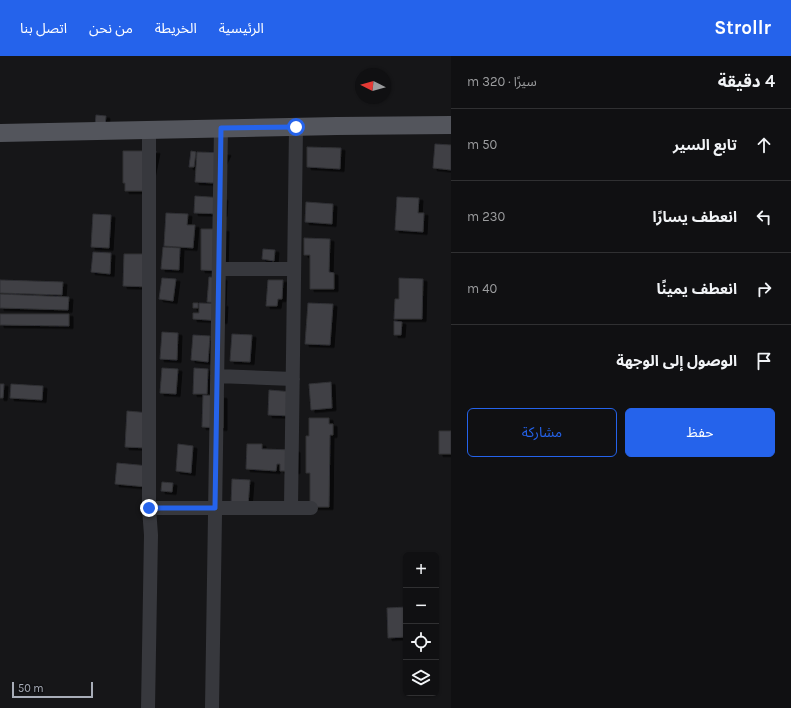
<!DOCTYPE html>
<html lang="ar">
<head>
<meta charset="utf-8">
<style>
	body { margin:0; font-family:Karla,"Noto Sans Arabic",sans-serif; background:#19191b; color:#f1f3f6; direction:rtl }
	.controls { position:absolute; right:12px; bottom:12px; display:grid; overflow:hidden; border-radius:6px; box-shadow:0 1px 3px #0004 }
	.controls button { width:36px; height:36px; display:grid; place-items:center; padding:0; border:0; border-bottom:1px solid #303032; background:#101012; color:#f1f3f6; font:20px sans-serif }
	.compass { position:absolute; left:355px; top:12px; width:36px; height:36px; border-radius:50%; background:#101012; box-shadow:0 1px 3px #0004; rotate:276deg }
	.scale { position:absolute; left:12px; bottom:10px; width:81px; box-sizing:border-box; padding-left:4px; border:2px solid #a8adb8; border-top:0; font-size:11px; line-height:14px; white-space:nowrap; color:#a8adb8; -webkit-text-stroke:3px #111113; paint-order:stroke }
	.stop { position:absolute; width:12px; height:12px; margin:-9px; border:3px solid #2563eb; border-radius:50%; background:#fff }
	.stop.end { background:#2563eb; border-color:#fff; box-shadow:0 1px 4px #0008 }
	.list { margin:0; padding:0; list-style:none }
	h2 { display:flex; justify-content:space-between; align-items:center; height:52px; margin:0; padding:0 16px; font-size:17px }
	h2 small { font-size:13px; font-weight:400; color:#9c9d9f }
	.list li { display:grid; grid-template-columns:26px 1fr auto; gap:12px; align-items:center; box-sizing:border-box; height:72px; padding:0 16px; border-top:1px solid #303032 }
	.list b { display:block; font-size:15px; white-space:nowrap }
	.list em { font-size:13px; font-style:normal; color:#9c9d9f }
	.actions { display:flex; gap:8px; padding:12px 16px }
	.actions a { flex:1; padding:9px 0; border:1px solid #2563eb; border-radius:6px; text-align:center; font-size:14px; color:#2563eb }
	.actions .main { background:#2563eb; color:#fff }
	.icon { flex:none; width:22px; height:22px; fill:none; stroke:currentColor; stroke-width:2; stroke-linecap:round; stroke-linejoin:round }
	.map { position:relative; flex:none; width:451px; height:652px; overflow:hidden; direction:ltr }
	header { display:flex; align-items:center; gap:24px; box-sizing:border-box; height:56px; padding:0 20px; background:#2563eb; color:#fff }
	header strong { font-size:19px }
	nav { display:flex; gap:22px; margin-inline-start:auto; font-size:14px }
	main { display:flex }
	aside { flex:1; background:#101012 }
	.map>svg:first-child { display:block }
	.building { fill:#404145; stroke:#303034; filter:url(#shadow) }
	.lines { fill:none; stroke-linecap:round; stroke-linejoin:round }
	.minor { stroke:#37383d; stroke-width:14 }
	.major { stroke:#53555c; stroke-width:18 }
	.route { stroke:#2563eb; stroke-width:5 }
</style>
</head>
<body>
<header>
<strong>Strollr</strong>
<nav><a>الرئيسية</a><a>الخريطة</a><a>من نحن</a><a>اتصل بنا</a></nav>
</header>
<main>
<aside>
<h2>4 دقيقة<small>سيرًا · 320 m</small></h2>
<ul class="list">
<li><svg class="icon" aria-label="ahead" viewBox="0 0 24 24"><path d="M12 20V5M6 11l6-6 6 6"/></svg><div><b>تابع السير</b></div><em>50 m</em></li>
<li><svg class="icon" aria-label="left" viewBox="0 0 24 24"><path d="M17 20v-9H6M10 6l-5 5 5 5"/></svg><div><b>انعطف يسارًا</b></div><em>230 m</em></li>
<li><svg class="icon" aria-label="right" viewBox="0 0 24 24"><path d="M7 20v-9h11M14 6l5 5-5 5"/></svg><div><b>انعطف يمينًا</b></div><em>40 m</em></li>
<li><svg class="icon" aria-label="arrive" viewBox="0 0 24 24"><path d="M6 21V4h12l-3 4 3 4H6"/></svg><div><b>الوصول إلى الوجهة</b></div></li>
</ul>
<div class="actions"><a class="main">حفظ</a><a>مشاركة</a></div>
</aside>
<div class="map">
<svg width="451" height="652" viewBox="0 0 451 652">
	<defs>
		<filter id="shadow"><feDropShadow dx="4" dy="2.5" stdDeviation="0" flood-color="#0009"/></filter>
	</defs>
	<rect width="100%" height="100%" fill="#161618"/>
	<path class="building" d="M96,59L106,60L105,70L95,69Z
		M435,88L451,89V114L433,112Z
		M307,91L341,92L340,113L307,111Z
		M123,95H156L148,135H125V127H123Z
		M191,95L196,96L194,111H189Z
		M197,96L227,97L213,127L195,126Z
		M195,140L224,142L223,158L194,157Z
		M397,141L419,142L418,157H424L423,176L395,174Z
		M306,146L333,148L332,168L305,166Z
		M166,157L188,158L187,169H195L193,192L164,190Z
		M93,158L111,159L109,192L91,191Z
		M201,173H225L224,215L201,214Z
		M304,182L330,183L329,216L334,217V233H310V199H304Z
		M163,191L180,192L179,214L161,213Z
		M263,193L275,194L274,205L262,203Z
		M93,196L111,197L110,218L91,216Z
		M124,198H151V231L123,230Z
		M209,221L223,222L222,247L207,246Z
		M162,222L176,223L173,245L159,243Z
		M399,222L423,223L422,263H394L395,243H399Z
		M0,224L63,226L62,239L0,237Z
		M268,224H283L282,243H278L277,250H266Z
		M0,238L69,241L68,254L0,252Z
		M193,247H198V252H193Z
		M199,247L224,248L223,265L193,263V257H199Z
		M308,247L333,248L330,289L305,288Z
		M0,258H69V270L0,269Z
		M394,265L402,266L401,279H394Z
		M162,276L178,277L177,304L160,303Z
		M232,278L252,279L250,306L230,305Z
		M193,279L210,280L208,306L191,304Z
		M162,312L178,313L176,338L160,337Z
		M194,312L208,313L207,338H193Z
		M331,326L332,352L311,354L309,328Z
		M0,328H4L3,342H0Z
		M11,328L43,330L42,344L10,342Z
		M269,334L293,336L292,360L268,359Z
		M203,339L223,340V372L202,371Z
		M127,355L150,357L147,392L125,391Z
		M309,362H329V368H333V379H330L329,451H310V417H306V380H309Z
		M439,375H451V398H439Z
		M178,388L193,390L191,417L176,415Z
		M247,388H262V393L296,394V415H280V408H277L276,415L246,413Z
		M117,407L149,410L147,431L115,428Z
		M232,423L250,424L248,450L231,449Z
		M162,426L173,427L172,436L161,435Z
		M406,551V581L388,582L387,552Z"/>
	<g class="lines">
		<path class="minor" d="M219,213H294
			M217,320L293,323
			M149,452H311
			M291,452L296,71
			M148,652L151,479L149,452V74
			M212,652L221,72"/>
		<path class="major" d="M0,77L337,70L451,69"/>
	</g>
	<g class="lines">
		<path class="route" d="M149,452H215L221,72L296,71"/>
	</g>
</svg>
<div class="controls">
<button>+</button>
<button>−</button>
<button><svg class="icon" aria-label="locate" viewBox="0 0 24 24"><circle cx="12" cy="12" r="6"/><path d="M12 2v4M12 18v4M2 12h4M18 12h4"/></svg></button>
<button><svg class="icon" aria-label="layers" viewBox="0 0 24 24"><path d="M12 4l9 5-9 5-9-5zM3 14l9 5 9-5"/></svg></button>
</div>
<svg class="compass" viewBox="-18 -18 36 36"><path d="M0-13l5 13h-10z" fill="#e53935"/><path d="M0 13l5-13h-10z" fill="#9c9d9f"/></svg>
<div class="scale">50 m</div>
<div class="stop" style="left:296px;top:71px"></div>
<div class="stop end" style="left:149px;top:452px"></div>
</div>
</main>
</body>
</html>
